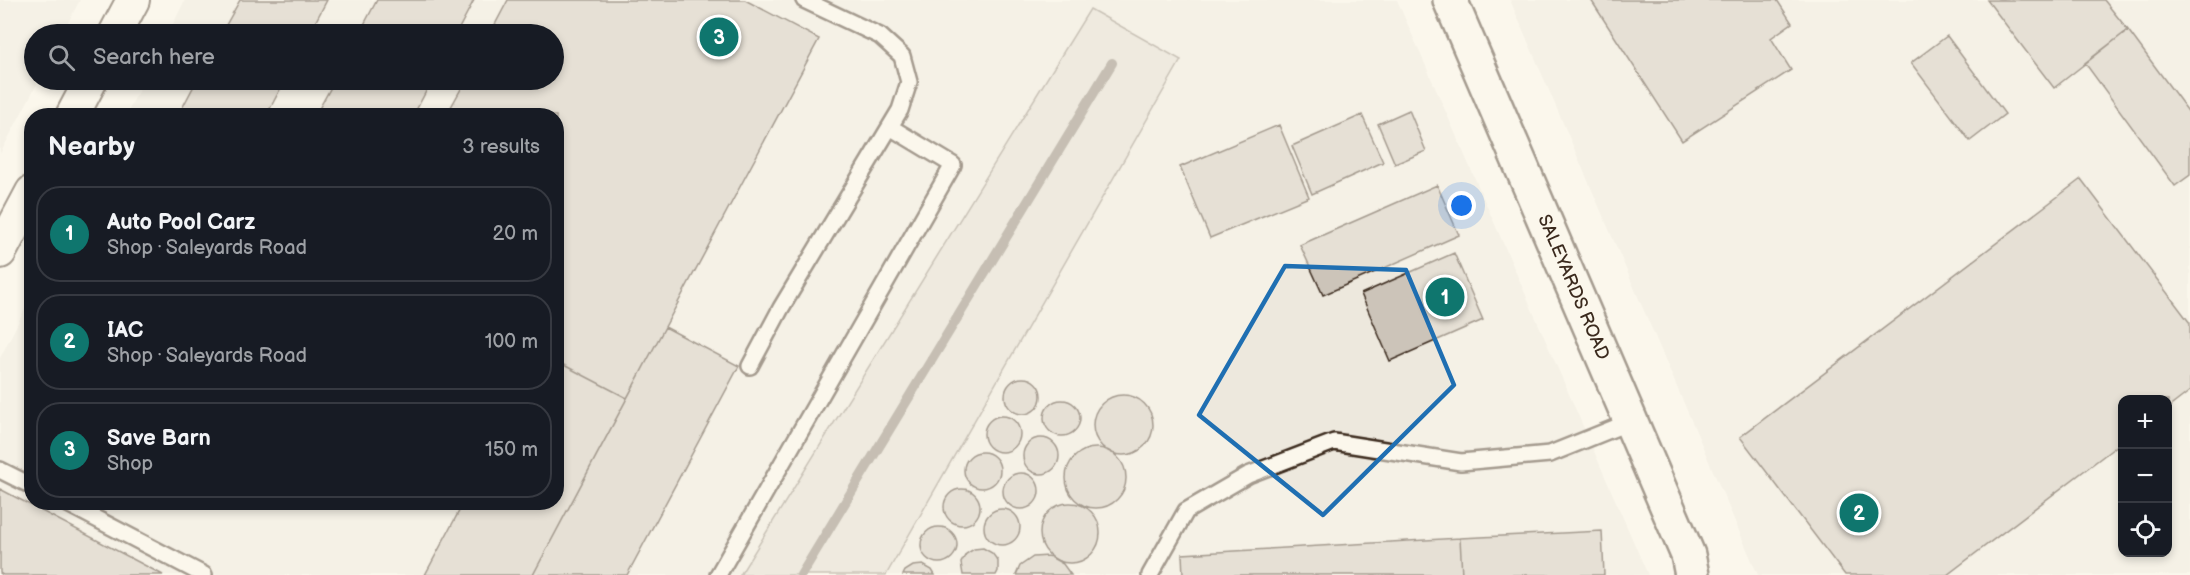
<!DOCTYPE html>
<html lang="en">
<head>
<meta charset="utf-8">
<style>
	body { margin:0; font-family:"Balsamiq Sans",sans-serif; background:#20242c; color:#f1f3f6 }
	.controls { position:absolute; right:18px; bottom:18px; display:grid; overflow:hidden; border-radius:12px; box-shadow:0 3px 9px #0003 }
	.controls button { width:54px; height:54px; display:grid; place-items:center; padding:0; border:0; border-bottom:2px solid #363941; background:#171b24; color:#f1f3f6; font:30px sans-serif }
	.you { position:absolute; left:1462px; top:206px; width:21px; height:21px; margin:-15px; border:4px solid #fff; border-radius:50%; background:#1a73e8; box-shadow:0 0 0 9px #1a73e833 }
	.badge { display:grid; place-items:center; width:39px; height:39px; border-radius:50%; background:#0f766e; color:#fff; font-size:20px; font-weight:700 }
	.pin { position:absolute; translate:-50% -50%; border:3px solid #fff; box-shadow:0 2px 6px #0006 }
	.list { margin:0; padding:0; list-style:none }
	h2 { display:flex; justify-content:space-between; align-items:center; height:78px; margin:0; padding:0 24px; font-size:26px }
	h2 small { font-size:20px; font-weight:400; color:#9ea1a6 }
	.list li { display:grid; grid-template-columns:39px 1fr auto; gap:18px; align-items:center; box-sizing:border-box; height:96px; margin:0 12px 12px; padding:0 12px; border:2px solid #363941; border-radius:24px }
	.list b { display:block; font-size:22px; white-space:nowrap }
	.list p { margin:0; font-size:20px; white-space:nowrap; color:#9ea1a6 }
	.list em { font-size:20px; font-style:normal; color:#9ea1a6 }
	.icon { flex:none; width:33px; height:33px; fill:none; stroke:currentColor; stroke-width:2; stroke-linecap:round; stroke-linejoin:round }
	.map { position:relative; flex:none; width:2190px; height:575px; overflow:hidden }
	.search { position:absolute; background:#171b24; box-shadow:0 3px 9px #0003; left:24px; top:24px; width:540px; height:66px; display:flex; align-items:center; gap:15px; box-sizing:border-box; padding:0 21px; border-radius:33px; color:#9ea1a6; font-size:22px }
	.panel { position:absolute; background:#171b24; box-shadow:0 3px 9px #0003; left:24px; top:108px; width:540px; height:402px; border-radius:24px }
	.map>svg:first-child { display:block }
	.built { fill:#ede8dd; fill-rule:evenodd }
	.green { fill:#dfd9ce; stroke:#8d8276; stroke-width:1.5 }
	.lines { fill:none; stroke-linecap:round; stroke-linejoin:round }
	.stream { stroke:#85796d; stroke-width:10 }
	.building { fill:#ccc4b9; stroke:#3b2a1e; stroke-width:1.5 }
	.service-casing { stroke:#3b2a1e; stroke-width:20 }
	.minor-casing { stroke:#3b2a1e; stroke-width:36 }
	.secondary-casing { stroke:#3b2a1e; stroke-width:38 }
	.service { stroke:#fbf7ec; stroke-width:15 }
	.minor { stroke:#fbf7ec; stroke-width:32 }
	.secondary { stroke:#fbf7ec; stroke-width:33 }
	.marked { fill:none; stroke:#1f6fb2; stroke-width:4.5; stroke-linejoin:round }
	.labels { text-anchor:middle; stroke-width:4.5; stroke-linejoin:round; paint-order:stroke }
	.street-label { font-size:18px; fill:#3b2a1e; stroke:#fbf7ec }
</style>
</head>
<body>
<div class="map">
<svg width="2190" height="575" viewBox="0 0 2190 575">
	<rect width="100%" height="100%" fill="#fbf7ec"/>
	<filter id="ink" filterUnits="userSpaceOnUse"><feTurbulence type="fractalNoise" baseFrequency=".0167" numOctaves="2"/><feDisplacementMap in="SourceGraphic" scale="12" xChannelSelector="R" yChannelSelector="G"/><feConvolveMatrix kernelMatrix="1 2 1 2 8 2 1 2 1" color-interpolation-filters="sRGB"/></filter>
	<g filter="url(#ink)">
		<path class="built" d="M0,0H80L62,34H34V80H39L0,154Z
			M185,0H1397L1648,575H0V358L31,297L32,502H556V116L126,115L144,80H554V34H168Z
			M1510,0H2190V575H1758ZM2122,400H2168V552H2122Z"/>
		<path class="green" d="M1090,9L1181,60L886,575H740Z"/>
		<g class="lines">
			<path class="stream" d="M801,575L1112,63"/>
		</g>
		<path class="building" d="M240,0H327L309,34H221Z
			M377,0H474L456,34H359Z
			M508,0H745L819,39L627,398L556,361V116H446L466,80H554V34H490Z
			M1591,0H1777L1792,23L1771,38L1791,70L1682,141Z
			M1987,0H2104L2128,30L2054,88Z
			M2128,30L2190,114V175L2175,186L2085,63Z
			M1947,36L2005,114L1970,141L1911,63Z
			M197,80H285L266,116H178Z
			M335,80H432L413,116H315Z
			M1409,110L1426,151L1395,164L1378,124Z
			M1362,115L1383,162L1312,194L1292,146Z
			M1279,125L1309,197L1210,238L1180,167Z
			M2081,179L2190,323V391L2168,408V400H2122V442L1947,575H1845L1740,437Z
			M1437,185L1459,235L1323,295L1300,245Z
			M1454,253L1483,320L1390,361L1361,294Z
			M665,327L739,366L627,575H533Z
			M556,361L627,398L533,575H425L464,502H556Z
			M1005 396a18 18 0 1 1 36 0a18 18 0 1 1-36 0Z
			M1093 425a30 30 0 1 1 60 0a30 30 0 1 1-60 0Z
			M1044 418a18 18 0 1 1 36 0a18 18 0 1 1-36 0Z
			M984 434a18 18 0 1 1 36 0a18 18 0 1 1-36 0Z
			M1023 456a18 18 0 1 1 36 0a18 18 0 1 1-36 0Z
			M1066 478a30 30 0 1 1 60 0a30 30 0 1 1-60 0Z
			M964 470a18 18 0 1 1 36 0a18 18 0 1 1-36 0Z
			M1003 491a18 18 0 1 1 36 0a18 18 0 1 1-36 0Z
			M944 507a18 18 0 1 1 36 0a18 18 0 1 1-36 0Z
			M0,489L163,575H3L0,573Z
			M1040 533a30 30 0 1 1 60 0a30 30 0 1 1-60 0Z
			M984 527a18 18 0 1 1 36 0a18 18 0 1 1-36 0Z
			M921 545a18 18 0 1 1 36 0a18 18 0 1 1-36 0Z
			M1602,531L1604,575H1462L1460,538Z
			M1460,538L1462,575H1183L1182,554Z
			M983,548L992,553L998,561V571L996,575H963L961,563L966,554L974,549Z
			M1049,556L1063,564L1071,575H1016L1020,566L1033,557Z
			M923,565L932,570L935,575H903L905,571L913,566Z"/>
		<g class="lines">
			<g class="service-casing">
				<path id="service" d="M750,366L781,308L900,110L909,82L902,56L880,36L804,0
					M0,470L32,486
					M64,502L204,575
					M718,575L953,165L890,127
					M1150,575L1186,511L1248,475L1334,442L1461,462L1550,454L1632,421"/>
			</g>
			<g class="minor-casing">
				<path id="minor" d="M115,34L133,0
					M72,116L91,80
					M0,252L32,192"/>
			</g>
			<g class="secondary-casing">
				<path id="secondary" d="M1450,0L1688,555L1692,575"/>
			</g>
			<use href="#service" class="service"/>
			<use href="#minor" class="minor"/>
			<use href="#secondary" class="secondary"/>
		</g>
	</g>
	<path d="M0 0H2190V575H0ZM1285,266L1406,270L1454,385L1323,515L1199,415Z" fill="#fbf7ec" fill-opacity=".55" fill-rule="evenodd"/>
	<path class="marked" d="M1285,266L1406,270L1454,385L1323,515L1199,415Z"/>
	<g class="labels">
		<g class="street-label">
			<text transform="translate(1574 287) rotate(67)" y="6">SALEYARDS ROAD</text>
		</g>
	</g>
</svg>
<div class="controls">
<button>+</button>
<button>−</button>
<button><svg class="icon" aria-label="locate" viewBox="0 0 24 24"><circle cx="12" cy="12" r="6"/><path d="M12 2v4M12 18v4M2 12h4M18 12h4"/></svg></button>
</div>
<div class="you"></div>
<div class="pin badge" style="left:1445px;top:297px">1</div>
<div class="pin badge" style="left:1859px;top:513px">2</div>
<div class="pin badge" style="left:719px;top:37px">3</div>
<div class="search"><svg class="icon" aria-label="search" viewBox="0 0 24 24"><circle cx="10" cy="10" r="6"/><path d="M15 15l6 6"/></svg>Search here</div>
<section class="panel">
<h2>Nearby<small>3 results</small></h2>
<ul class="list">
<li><span class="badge">1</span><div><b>Auto Pool Carz</b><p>Shop · Saleyards Road</p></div><em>20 m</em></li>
<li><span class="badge">2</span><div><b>IAC</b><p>Shop · Saleyards Road</p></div><em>100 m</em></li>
<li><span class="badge">3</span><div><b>Save Barn</b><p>Shop</p></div><em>150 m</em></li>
</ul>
</section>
</div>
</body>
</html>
